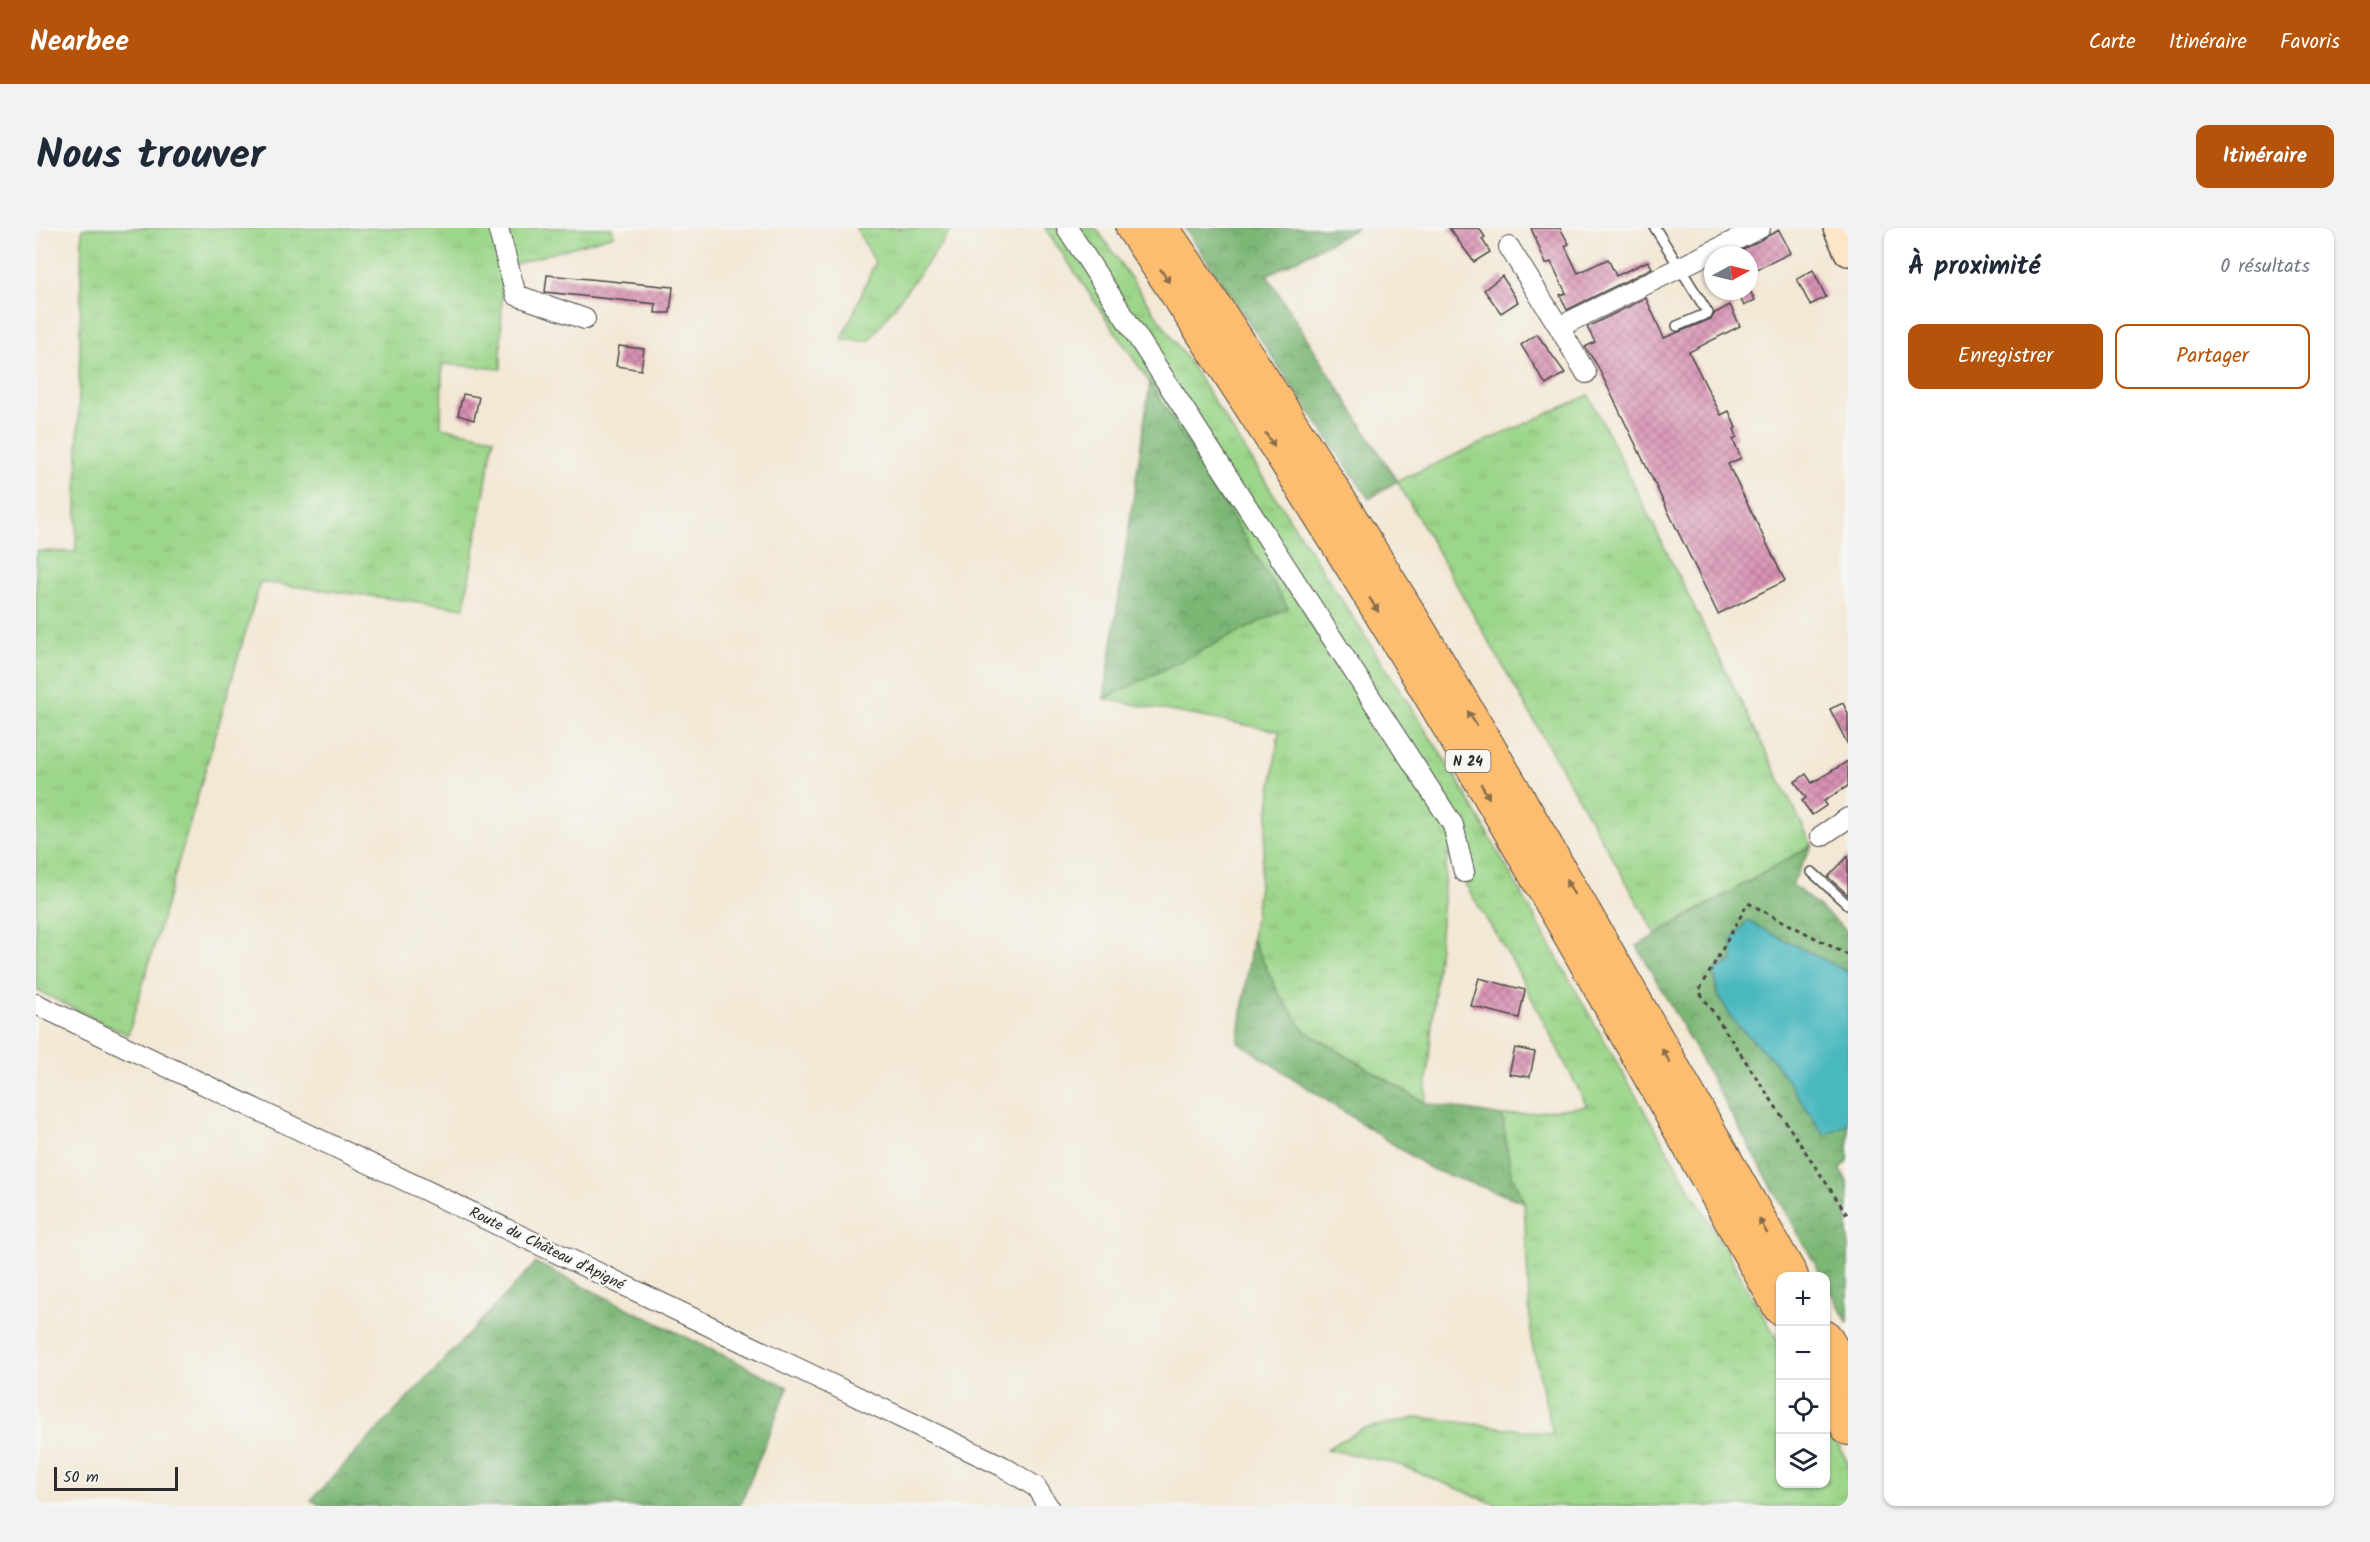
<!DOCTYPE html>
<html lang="fr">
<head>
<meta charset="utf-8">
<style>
	body { margin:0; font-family:Kalam,sans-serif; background:#f2f2f3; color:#1f2937 }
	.controls { position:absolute; right:18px; bottom:18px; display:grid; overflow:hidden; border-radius:12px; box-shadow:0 2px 4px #0004 }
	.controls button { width:54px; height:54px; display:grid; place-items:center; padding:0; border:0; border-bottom:2px solid #e0e1e3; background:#fff; color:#1f2937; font:30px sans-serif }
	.compass { position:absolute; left:1668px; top:18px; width:54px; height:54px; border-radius:50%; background:#fff; box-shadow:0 2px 4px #0004; rotate:83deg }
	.scale { position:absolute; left:18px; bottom:15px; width:124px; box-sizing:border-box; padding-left:6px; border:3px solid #2b2b2b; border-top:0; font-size:16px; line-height:21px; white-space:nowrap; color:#2b2b2b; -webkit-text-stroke:4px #f6f6f2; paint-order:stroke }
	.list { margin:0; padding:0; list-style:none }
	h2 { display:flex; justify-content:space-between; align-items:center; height:78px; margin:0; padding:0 24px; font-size:26px }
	h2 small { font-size:20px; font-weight:400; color:#747a83 }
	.actions { display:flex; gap:12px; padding:18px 24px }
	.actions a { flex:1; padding:14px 0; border:2px solid #b45309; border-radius:12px; text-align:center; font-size:21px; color:#b45309 }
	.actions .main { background:#b45309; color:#fff }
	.icon { flex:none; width:33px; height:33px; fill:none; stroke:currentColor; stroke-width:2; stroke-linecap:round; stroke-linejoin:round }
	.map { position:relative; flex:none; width:1812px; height:1278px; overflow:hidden; border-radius:12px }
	header { display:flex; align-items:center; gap:36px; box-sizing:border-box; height:84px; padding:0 30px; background:#b45309; color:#fff }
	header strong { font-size:28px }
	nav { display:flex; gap:33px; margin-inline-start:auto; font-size:21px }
	.intro { display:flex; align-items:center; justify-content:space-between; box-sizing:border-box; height:144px; padding:0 36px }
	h1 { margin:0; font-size:42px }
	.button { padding:15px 27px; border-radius:12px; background:#b45309; color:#fff; font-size:21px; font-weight:700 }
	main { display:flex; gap:36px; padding:0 36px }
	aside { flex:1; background:#fff; border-radius:12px; box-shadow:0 2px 4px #0004 }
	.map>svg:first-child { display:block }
	.grass { fill:url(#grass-tufts); stroke:#64805a; stroke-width:1.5 }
	.forest { fill:url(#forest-crowns); stroke:#547150; stroke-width:1.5 }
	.water { fill:#49b8bf; stroke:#3a7275; stroke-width:1.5 }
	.building { fill:url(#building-cross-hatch) }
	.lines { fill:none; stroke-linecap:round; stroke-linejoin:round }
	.service-casing { stroke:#494744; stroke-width:12 }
	.minor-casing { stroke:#494744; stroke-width:22 }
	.secondary-casing { stroke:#494744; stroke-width:30 }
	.trunk-casing { stroke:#494744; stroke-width:34 }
	.path { stroke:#494744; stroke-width:3; stroke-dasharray:4.5 4.5; stroke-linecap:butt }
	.service { stroke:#fff; stroke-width:9 }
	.minor { stroke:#fff; stroke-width:20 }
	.secondary { stroke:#fee5c5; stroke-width:27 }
	.trunk { stroke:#fcbd6f; stroke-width:32 }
	.oneway { fill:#896d4a }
	.labels { text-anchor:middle; stroke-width:4.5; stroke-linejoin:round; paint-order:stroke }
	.shield { fill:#f6f6f2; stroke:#686867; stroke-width:1.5 }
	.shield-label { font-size:14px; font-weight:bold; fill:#2b2b2b }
	.street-label { font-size:15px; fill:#2b2b2b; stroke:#f6f6f2 }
</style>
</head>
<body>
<header>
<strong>Nearbee</strong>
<nav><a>Carte</a><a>Itinéraire</a><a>Favoris</a></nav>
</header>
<div class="intro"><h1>Nous trouver</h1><a class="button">Itinéraire</a></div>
<main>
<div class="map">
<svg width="1812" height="1278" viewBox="0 0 1812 1278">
	<defs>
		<pattern id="grass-tufts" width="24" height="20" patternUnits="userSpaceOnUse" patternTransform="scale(1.5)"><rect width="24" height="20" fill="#9cd68a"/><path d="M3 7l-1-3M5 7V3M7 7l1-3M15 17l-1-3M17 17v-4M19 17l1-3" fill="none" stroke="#87b877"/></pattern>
		<pattern id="forest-crowns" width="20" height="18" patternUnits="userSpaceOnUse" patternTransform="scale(1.5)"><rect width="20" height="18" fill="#7db776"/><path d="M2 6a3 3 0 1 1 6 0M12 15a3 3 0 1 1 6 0" fill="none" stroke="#679561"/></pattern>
		<pattern id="building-cross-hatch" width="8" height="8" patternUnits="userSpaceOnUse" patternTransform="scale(1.5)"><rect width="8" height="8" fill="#d992b4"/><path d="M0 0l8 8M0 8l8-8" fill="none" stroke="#b07793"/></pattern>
	</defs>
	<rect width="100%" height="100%" fill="#f6f6f2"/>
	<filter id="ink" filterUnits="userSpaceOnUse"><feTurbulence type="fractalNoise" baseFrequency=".0167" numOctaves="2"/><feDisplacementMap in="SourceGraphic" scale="12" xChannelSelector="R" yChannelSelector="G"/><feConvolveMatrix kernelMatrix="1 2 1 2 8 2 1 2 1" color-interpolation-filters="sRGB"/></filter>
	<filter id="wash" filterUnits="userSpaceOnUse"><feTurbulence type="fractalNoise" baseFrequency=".008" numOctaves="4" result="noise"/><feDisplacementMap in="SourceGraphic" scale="24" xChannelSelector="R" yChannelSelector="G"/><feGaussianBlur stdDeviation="1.35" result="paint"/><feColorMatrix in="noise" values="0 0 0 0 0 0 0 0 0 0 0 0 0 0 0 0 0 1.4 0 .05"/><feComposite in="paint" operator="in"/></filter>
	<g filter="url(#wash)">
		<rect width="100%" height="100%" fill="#f3e8d5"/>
		<path class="grass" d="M46,0H576L578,7L466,40L465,141L406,136L405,199L458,210L428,380L224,354L92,807L0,762V323L40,324Z
			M820,0H917L833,113L806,112L839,34Z
			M1009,0H1060L1150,130L1421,551L1558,795L1744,1116V1256H1790V1195L1812,1235V1278H1464L1361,1236L1290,1221L1326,1201L1385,1189L1517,1206L1495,1111L1488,974L1475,945L1466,888L1551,878L1478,736L1411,626L1389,875L1269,803L1243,766L1216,711L1243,503L1068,471L1251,380L1114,155Z
			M1553,167L1776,617L1620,706L1361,253Z"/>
		<path class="forest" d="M1149,0H1322L1231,47L1361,253L1333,271Z
			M1114,155L1252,380L1068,471Z
			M1776,617L1756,656L1812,704V744L1711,693L1696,713L1697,733L1679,742L1680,764L1698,794L1738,833L1788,906L1812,896V933L1804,941L1812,955V1096L1790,1055V1048H1786L1601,718Z
			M1216,711L1243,766L1269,803L1389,875L1466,888L1475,945L1488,974L1395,941L1202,814Z
			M500,1035L752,1159L704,1278H286L275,1272Z"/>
		<path class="water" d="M1711,693L1812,744V896L1788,907L1738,833L1698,794L1681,765L1679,742L1697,733L1696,713Z"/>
		<g id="blocks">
			<path class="building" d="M1413,0H1443L1449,9L1446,11L1454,24L1438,34Z
				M1495,0H1524L1533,16L1529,18L1542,45L1572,31L1580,48L1612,33L1616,40L1531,82L1524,67L1530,65L1515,34L1510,36Z
				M1743,2L1755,25L1713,45V27H1696Z
				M1777,42L1790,69L1774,77L1761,51Z
				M511,47L637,59L634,85H619L620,76L509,64Z
				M1466,48L1482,74L1465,85L1448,62Z
				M1701,63H1714L1719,72L1708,78Z
				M1610,70L1628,110L1675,91L1679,85L1694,77L1704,98L1653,124L1685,187L1693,183L1700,200L1698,201L1701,209L1697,211L1705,230L1692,236L1749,353L1682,386L1561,137L1549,119L1559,114L1551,99Z
				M1501,106L1529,145L1510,157L1485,117Z
				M583,118L608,121L605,142L580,138Z
				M427,166L443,169L438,192L422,187Z
				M1807,475L1812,486V517L1794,481Z
				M1812,533V558L1788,573L1791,577L1776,587L1766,573L1770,570L1759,554L1770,546L1776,555Z
				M1812,628V667L1792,649Z
				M1443,750L1489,762L1483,790L1435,778Z
				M1479,820L1499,824L1494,849L1473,846Z"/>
		</g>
	</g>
	<g filter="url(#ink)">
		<use href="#blocks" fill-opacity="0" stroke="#494744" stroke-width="1.5"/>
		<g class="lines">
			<g class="service-casing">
				<path id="service" d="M1619,0L1672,85L1641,98
					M1776,644L1812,677"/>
			</g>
			<g class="minor-casing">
				<path id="minor" d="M462,0L480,67L549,91
					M1031,0L1417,597L1428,644
					M1473,19L1523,99L1724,0
					M1523,99L1550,145
					M1785,608L1812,590
					M0,776L966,1238L1000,1259L1012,1278"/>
			</g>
			<g class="secondary-casing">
				<path id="secondary" d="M1801,0L1812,24"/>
			</g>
			<g class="trunk-casing">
				<path id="trunk" d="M1096,0C1186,133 1273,268 1356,405C1491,627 1617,855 1744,1081
					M1127,0C1357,337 1555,694 1756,1048
					M1790,1109L1812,1148
					M1790,1161L1812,1201"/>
			</g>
			<path class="path" d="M1812,727L1712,675L1663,763L1812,988"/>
			<use href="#service" class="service"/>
			<use href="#minor" class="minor"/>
			<use href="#secondary" class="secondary"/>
			<use href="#trunk" class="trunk"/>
		</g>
		<defs><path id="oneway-solid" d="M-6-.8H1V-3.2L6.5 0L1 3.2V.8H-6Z" transform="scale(1.5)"/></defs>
		<g class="oneway">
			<use href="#oneway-solid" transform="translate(1129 48) rotate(56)"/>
			<use href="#oneway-solid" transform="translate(1234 212) rotate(58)"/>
			<use href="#oneway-solid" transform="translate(1338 377) rotate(58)"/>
			<use href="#oneway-solid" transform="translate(1436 490) rotate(-121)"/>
			<use href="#oneway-solid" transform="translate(1449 563) rotate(60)"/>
			<use href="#oneway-solid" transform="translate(1534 659) rotate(-120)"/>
			<use href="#oneway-solid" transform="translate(1630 828) rotate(-120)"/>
			<use href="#oneway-solid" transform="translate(1727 998) rotate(-119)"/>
		</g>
	</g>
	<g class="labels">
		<rect class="shield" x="1409.5" y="522" width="45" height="22" rx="4.5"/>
		<g class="shield-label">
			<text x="1432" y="538">N 24</text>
		</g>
		<g class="street-label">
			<text transform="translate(511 1020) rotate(26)" y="5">Route du Château d'Apigné</text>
		</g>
	</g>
</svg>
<div class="controls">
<button>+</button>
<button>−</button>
<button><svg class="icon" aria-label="locate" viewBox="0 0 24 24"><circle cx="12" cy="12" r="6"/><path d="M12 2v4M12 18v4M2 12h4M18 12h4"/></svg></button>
<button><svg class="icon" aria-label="layers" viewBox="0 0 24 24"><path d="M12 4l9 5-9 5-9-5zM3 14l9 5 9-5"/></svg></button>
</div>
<svg class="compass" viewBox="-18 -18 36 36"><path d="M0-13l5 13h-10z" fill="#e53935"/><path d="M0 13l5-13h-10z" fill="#747a83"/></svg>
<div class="scale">50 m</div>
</div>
<aside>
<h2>À proximité<small>0 résultats</small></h2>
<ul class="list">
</ul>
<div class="actions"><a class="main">Enregistrer</a><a>Partager</a></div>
</aside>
</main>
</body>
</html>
